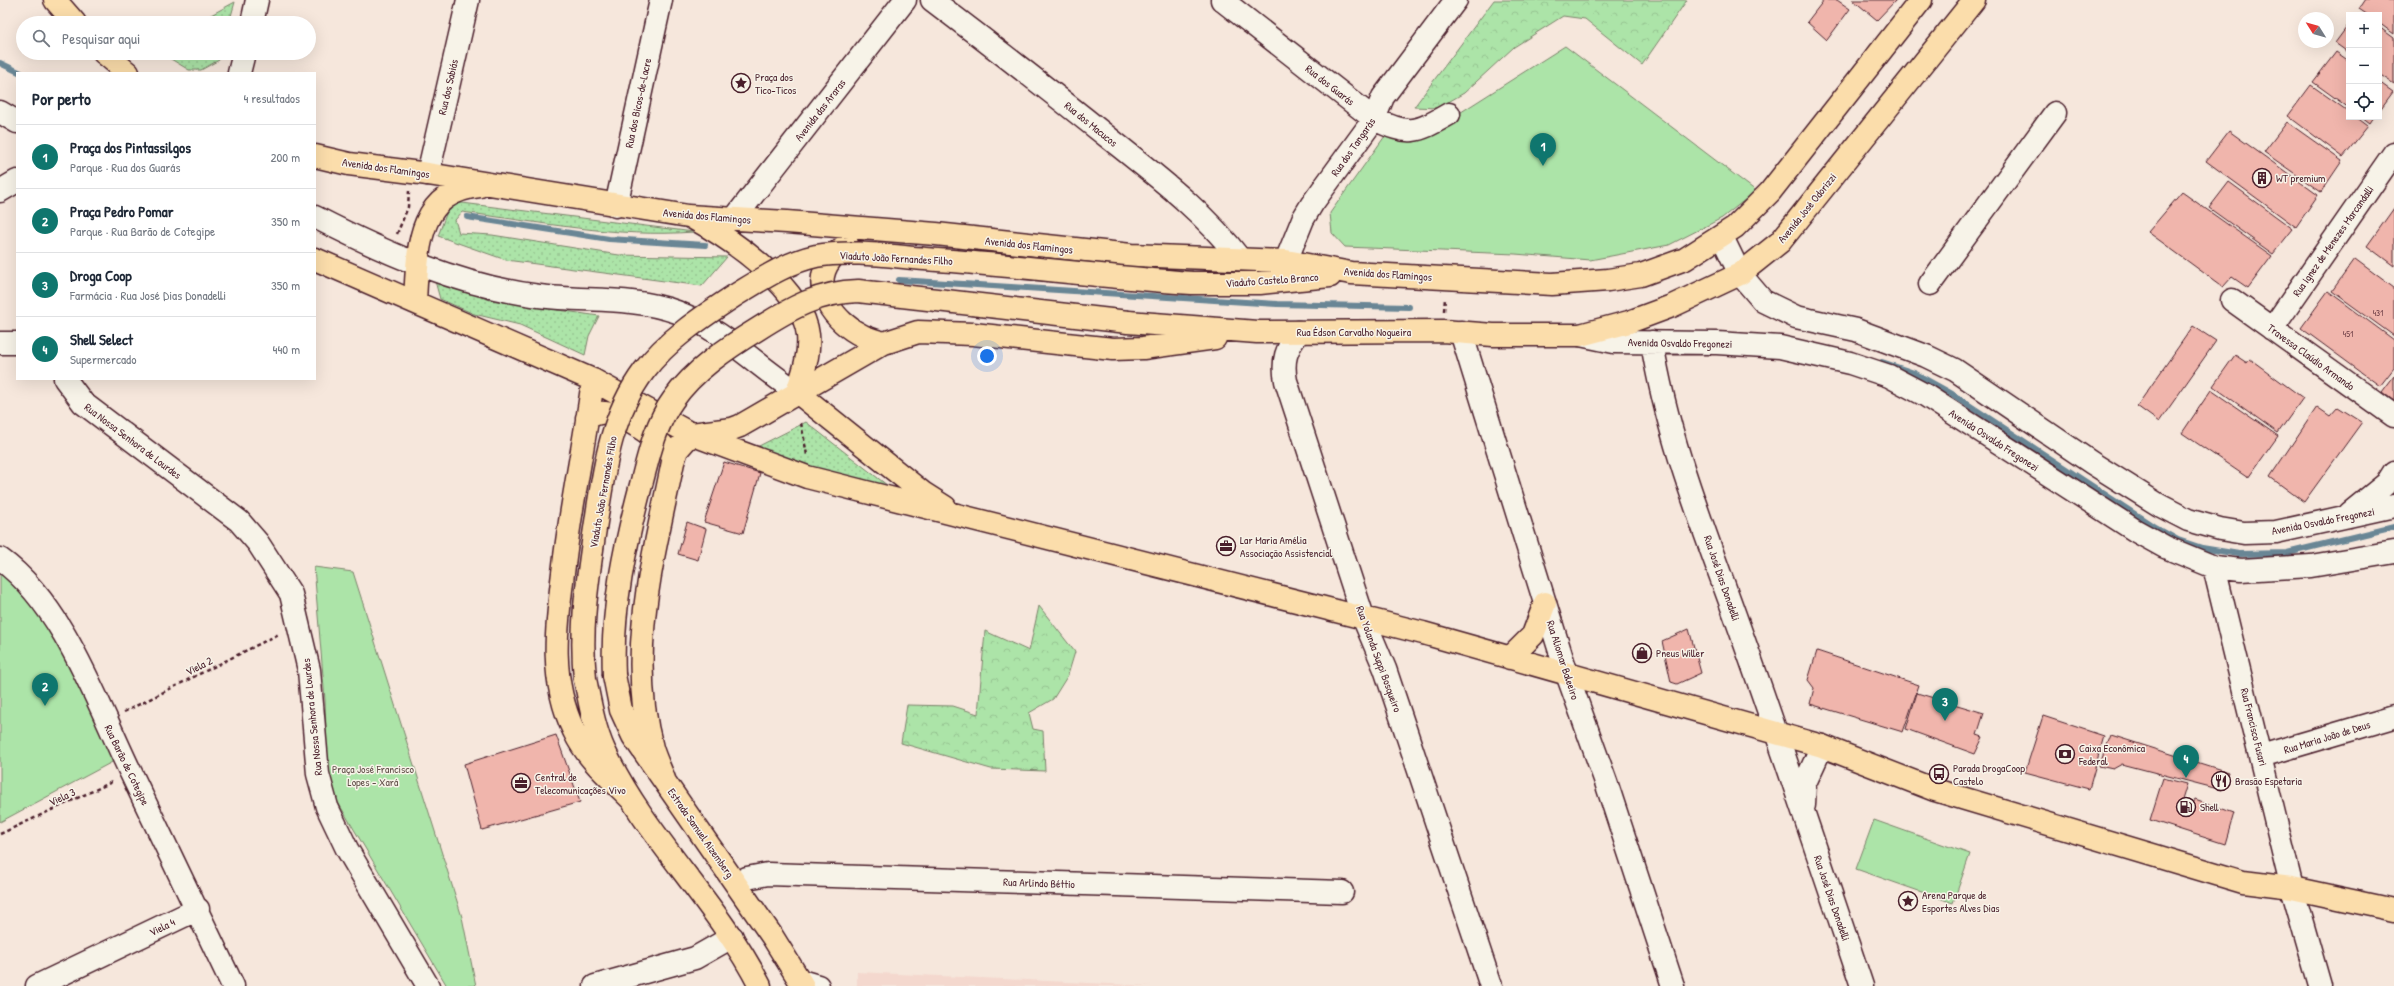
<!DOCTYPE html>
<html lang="pt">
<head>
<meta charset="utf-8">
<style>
	body { margin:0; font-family:"Patrick Hand",sans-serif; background:#f2f2f3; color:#1f2937 }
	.controls { position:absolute; right:12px; top:12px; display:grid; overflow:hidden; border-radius:0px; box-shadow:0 4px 16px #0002 }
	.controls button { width:36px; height:36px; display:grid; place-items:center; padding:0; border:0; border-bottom:1px solid #e0e1e3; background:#fff; color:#1f2937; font:20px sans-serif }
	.compass { position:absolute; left:2298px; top:12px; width:36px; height:36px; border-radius:50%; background:#fff; box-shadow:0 4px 16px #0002; rotate:307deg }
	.you { position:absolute; left:987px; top:356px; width:14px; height:14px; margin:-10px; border:3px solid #fff; border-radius:50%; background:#1a73e8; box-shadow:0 0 0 6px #1a73e833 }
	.badge { display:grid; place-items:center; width:26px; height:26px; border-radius:50%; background:#0f766e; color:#fff; font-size:13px; font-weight:700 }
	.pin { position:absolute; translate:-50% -33px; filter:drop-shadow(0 1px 2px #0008) }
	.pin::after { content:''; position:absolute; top:21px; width:14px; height:12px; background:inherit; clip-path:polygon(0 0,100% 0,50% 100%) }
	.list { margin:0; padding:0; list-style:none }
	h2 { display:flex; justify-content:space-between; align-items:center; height:52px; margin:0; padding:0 16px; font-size:17px }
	h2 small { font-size:13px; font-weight:400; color:#747a83 }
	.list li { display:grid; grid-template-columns:26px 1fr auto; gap:12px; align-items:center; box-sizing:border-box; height:64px; padding:0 16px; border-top:1px solid #e0e1e3 }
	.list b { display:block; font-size:15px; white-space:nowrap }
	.list p { margin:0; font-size:13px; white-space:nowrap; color:#747a83 }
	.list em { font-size:13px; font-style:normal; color:#747a83 }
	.icon { flex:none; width:22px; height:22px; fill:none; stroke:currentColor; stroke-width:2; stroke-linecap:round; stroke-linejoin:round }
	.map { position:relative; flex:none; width:2394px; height:986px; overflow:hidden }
	.search { position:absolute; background:#fff; box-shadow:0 4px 16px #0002; left:16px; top:16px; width:300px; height:44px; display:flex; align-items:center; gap:10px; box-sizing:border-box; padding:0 14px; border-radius:22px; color:#747a83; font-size:15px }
	.panel { position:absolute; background:#fff; box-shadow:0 4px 16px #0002; left:16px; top:72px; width:300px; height:308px; border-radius:0px }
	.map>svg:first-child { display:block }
	.built { fill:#f4d8ce }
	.grass { fill:url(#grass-dots); stroke:#7b826a }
	.forest { fill:url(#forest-crowns); stroke:#7b826a }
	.park { fill:#ace4a8; stroke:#7b826a }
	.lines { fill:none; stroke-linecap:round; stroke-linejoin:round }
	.stream { stroke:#698695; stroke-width:6 }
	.building { fill:#f0b5ac; stroke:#4a1f2b }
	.minor-casing { stroke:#4a1f2b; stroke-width:25 }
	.major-casing { stroke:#4a1f2b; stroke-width:25 }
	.path { stroke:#4a1f2b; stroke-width:2.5; stroke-dasharray:4 3; stroke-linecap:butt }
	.minor { stroke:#f7f3e8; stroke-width:22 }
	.major { stroke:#fbddab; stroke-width:22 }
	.major-bridge-casing { stroke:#4a1f2b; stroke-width:25; stroke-linecap:butt }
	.major-bridge { stroke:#fbddab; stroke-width:22 }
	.labels { text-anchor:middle; stroke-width:3; stroke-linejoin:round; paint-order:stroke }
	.number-label { font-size:9px; fill:#74444b }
	.poi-label { font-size:11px; fill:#4a1f2b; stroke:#f7f3e8; text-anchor:start }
	.street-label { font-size:11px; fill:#4a1f2b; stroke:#f7f3e8 }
	.park-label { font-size:11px; fill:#62504a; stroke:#f7f3e8 }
</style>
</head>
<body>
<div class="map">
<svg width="2394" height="986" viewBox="0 0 2394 986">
	<defs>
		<pattern id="grass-dots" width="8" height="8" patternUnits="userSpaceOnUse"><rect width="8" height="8" fill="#ace4a8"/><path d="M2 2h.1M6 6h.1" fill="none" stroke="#96c391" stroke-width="1.8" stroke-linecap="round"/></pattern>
		<pattern id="forest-crowns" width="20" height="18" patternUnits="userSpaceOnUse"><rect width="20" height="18" fill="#ace4a8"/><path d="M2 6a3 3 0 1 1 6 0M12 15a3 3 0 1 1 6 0" fill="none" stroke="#96c391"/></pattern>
	</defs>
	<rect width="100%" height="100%" fill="#f6e7dc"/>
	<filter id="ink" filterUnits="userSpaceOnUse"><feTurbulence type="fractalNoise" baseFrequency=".025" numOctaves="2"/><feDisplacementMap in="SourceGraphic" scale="8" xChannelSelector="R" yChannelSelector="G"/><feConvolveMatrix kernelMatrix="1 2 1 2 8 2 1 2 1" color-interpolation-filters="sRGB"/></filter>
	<g filter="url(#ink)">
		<path class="built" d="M857,972L1152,986H857Z"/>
		<path class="grass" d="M235,2L229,23H196Z
			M161,53H221L219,60L201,70H189Z
			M462,203L694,232C616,238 539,222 462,212L455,220L459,233L492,235L619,255L727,257L702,286L506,260L438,236L449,206Z
			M435,281L490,300L599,316L589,336L585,355L520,325L474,314L440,299Z
			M806,422L901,496L814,472L755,448Z"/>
		<path class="forest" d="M1494,0H1687L1642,65L1585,19L1563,16L1514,47L1464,93L1438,108L1414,107Z
			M1039,606L1075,652L1068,675L1053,699L1029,713L1033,729L1043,731L1045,771L991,769L901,743L907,705L953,706L978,714L985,631L1029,651Z"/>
		<path class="park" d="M1565,46L1756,191L1722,218L1669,245L1590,260L1515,254L1345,247L1332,233L1330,213L1385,136L1414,142Z
			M314,567L353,572L462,917L476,986H447L333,794L327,766L325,700Z
			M0,573L32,599L65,650L114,761L0,822Z
			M1874,820L1970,854L1953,903L1856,869Z"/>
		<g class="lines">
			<path class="stream" d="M0,63L21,73
				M467,217L609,239L705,245
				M899,280L1277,304L1409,307
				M1882,362L1914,373L1952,394L2153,526L2178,540L2202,548L2239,554L2287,553L2394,527"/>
		</g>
		<path class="building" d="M1824,0H1837L1850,9L1827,40L1807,22Z
			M1853,0H1896L1877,20Z
			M2365,0H2394V34L2379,23V15H2368L2359,9Z
			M2349,24V53L2335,43Z
			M2379,27L2394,38V84L2379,74Z
			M2336,52L2349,61V108L2313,82Z
			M2379,82L2393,92L2379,111Z
			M2311,85L2349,112V117H2356L2368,126L2343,157L2288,116Z
			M2362,117H2374L2370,123Z
			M2287,122L2342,161L2321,192L2264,152Z
			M2229,131L2318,195L2296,227L2206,161Z
			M2229,182L2293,229L2273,254L2209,208Z
			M2182,192L2272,256L2248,288L2232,277L2223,287L2148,232Z
			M2394,208V266L2367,246Z
			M2355,259L2394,288V336L2332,291Z
			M2328,291L2394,340V368L2380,386L2301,328Z
			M2193,326L2216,341L2159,422L2137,406Z
			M2235,355L2247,363L2250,359L2303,398L2278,433L2213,386Z
			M2394,376V401L2382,392Z
			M2211,390L2278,436L2248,478L2182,433Z
			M2317,407L2330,416L2338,407L2362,422L2304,502L2270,477Z
			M724,462L760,473L743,533L704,522Z
			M687,522L706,529L698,560L678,554Z
			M1689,629L1701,673L1677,684L1671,682L1662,641Z
			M1817,651L1919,685L1903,732L1810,704L1814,688L1808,680Z
			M1917,693L1984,713L1977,735L1983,737L1975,754L1906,729Z
			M2043,716L2104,736L2089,789L2025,772Z
			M556,735L580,802L482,830L464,764Z
			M2111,735L2228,772L2222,790L2122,764L2113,769L2099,766Z
			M2163,778L2187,784L2182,800L2193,802L2195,799L2234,813L2225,844L2150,820Z"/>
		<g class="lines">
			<g class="minor-casing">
				<path id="minor" d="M932,0C994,47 1054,94 1114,142C1159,178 1205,213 1240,259
					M1222,0L1374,119C1409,136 1416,133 1449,114
					M252,23L257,0
					M239,73L244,53
					M0,112L17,122
					M428,174L468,0
					M0,191L17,181
					M616,206L661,0
					M315,217C385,253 460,286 539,296C585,302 633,296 677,312C722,329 757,366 797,392
					M734,219L905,0
					M1722,237L1740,274L1763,301L1796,317L1856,330L1926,356L1955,370L2092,463L2159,505L2188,520L2220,529L2244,533L2276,532L2394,506
					M1286,261L1303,219L1312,204L1374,119L1383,97L1456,0
					M1930,284L2055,113
					M2232,300L2394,416
					M2272,329L2394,153
					M1299,332C1286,349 1282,360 1286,381L1363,617L1385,669L1491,986
					M1461,332L1567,674L1606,782L1673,986
					M1580,335L1614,342L1717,343L1780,347L1850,363L1889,376L1925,395L2136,531L2165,547L2214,567L2241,570L2311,566L2394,552
					M1652,342C1668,444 1709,541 1743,638C1784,753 1823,870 1862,986
					M0,343H17
					M65,379L83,403L239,521L258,543L291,594L309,670L318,774L327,807L347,849L428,986
					M2350,513L2387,483L2394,472
					M0,559C64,605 97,703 131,773C165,844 199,915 233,986
					M2214,567L2292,888L2320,986
					M2261,756L2394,717
					M1804,805L1805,783L1822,746
					M737,884L747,878L768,874L1342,892
					M801,981L818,986
					M37,986L198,909
					M595,986L695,958L732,937"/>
			</g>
			<g class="major-casing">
				<path id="major" d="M55,0L75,23
					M104,53L128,73
					M315,156L349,164L428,174L688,216L787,222L936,234L1131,255L1286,261L1351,273L1552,284L1608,280L1641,275L1685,259L1735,227L1770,192L1921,0
					M693,218C732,240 803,288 808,335C810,354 803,374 797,392
					M847,244C842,249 835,253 831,259C808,288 835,323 863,336C869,339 877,341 884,343
					M315,259L593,380L691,434L807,477L1423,633L1822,746L1935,790L2243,882L2292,888L2394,910
					M1192,283H1260L1330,276
					M415,301C418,251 416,192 480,186
					M1128,322L1257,332L1443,331L1493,335H1580L1629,322L1672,306L1740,274L1780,242L1974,0
					M593,380C585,442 571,503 564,565C557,622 548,677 574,731C586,758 610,778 630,798
					M797,392L923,493L945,507
					M587,418C593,415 599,412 605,413C623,414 656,437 667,450
					M1510,658L1533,635L1545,603
					M614,675L621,710L633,736L772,936L803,986
					M585,679C590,703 594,728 604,750C644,836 717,901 760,986
					M665,782C661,770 655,759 652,748C626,653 654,555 673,462L677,450L691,434L732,429L740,426L884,343L918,332L973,334L1113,349L1143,348L1215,338"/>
			</g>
			<path class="path" d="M397,234L408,207L409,191
				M1444,311L1445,298
				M801,423L807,455
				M124,712L279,634
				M0,834L112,782"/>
			<use href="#minor" class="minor"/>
			<use href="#major" class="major"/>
			<g class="major-bridge-casing">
				<path id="major-bridge" d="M614,675C611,609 625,545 642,481C649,454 656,423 673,400C694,370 727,348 758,329C791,308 819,292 858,291L1128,322
					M585,679C580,628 587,586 594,535C603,478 608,419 644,371C667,340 702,317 734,296C759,281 787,262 816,256C851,250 889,256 925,259C1014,265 1103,277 1192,283"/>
			</g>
			<use href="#major-bridge" class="major-bridge"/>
		</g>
	</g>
	<defs>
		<g id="sight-ring" transform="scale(1)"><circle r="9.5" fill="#f7f3e8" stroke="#4a1f2b" stroke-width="1.5"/><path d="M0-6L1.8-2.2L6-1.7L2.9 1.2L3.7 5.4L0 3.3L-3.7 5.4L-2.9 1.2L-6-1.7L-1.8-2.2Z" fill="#4a1f2b"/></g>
		<g id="building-ring" transform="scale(1)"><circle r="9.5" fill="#f7f3e8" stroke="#4a1f2b" stroke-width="1.5"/><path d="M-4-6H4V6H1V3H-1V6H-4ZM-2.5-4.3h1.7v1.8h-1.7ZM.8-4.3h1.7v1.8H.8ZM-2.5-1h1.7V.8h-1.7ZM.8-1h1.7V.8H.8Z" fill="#4a1f2b"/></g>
		<g id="office-ring" transform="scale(1)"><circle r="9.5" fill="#f7f3e8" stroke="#4a1f2b" stroke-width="1.5"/><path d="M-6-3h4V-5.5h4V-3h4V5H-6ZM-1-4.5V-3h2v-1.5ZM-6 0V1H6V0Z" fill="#4a1f2b"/></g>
		<g id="shop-ring" transform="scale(1)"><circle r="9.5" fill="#f7f3e8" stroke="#4a1f2b" stroke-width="1.5"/><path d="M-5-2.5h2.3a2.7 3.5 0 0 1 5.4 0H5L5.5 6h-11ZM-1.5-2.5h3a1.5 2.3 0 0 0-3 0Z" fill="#4a1f2b"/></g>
		<g id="bank-ring" transform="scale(1)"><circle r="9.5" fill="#f7f3e8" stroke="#4a1f2b" stroke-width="1.5"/><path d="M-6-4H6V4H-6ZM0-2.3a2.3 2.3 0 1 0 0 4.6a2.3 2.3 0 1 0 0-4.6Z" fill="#4a1f2b"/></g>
		<g id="bus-ring" transform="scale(1)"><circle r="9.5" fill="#f7f3e8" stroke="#4a1f2b" stroke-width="1.5"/><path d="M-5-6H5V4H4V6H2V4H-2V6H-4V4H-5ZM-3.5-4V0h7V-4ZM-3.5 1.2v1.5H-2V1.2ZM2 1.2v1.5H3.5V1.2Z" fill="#4a1f2b"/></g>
		<g id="restaurant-ring" transform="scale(1)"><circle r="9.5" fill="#f7f3e8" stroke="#4a1f2b" stroke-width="1.5"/><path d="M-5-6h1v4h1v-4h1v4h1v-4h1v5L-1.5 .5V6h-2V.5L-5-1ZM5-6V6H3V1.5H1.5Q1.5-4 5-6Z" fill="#4a1f2b"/></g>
		<g id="fuel-ring" transform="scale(1)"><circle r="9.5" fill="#f7f3e8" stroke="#4a1f2b" stroke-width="1.5"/><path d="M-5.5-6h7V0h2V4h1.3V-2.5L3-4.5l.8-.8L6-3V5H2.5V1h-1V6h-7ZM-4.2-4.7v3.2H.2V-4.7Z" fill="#4a1f2b"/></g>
	</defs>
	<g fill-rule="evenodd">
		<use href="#sight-ring" x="741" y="83"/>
		<use href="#building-ring" x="2262" y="178"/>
		<use href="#office-ring" x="1226" y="546"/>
		<use href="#shop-ring" x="1642" y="653"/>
		<use href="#bank-ring" x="2065" y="754"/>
		<use href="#bus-ring" x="1939" y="774"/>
		<use href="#restaurant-ring" x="2221" y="781"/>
		<use href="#office-ring" x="521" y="783"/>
		<use href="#fuel-ring" x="2186" y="807"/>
		<use href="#sight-ring" x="1908" y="901"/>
	</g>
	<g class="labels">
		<g class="number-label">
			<text x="2378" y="316">431</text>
			<text x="2348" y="337">451</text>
		</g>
		<g class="poi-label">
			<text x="755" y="81">Praça dos<tspan x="755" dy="13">Tico-Ticos</tspan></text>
			<text x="2276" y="182">WT premium</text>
			<text x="1240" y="544">Lar Maria Amélia<tspan x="1240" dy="13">Associação Assistencial</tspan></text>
			<text x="1656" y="657">Pneus Willer</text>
			<text x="2079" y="752">Caixa Econômica<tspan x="2079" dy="13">Federal</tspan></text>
			<text x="1953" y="772">Parada DrogaCoop<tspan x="1953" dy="13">Castelo</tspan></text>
			<text x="535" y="781">Central de<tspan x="535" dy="13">Telecomunicações Vivo</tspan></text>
			<text x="2235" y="785">Brasão Espetaria</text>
			<text x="2200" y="811">Shell</text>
			<text x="1922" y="899">Arena Parque de<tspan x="1922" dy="13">Esportes Alves Dias</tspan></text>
		</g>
		<g class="street-label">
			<text transform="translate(1330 85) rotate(38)" y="4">Rua dos Guarás</text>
			<text transform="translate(448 87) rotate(-77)" y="4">Rua dos Sabiás</text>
			<text transform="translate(638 103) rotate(-78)" y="4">Rua dos Bicos-de-Lacre</text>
			<text transform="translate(820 110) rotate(-52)" y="4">Avenida das Araras</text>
			<text transform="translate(1091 124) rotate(39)" y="4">Rua dos Macucos</text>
			<text transform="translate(1353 147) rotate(-55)" y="4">Rua dos Tangarás</text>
			<text transform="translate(386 168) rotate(8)" y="4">Avenida dos Flamingos</text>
			<text transform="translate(1807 208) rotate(-51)" y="4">Avenida José Odorizzi</text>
			<text transform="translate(707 216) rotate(5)" y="4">Avenida dos Flamingos</text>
			<text transform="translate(2333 241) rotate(-55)" y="4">Rua Ignez de Menezes Marcandalli</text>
			<text transform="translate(1029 245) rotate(6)" y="4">Avenida dos Flamingos</text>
			<text transform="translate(896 258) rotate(3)" y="4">Viaduto João Fernandes Filho</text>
			<text transform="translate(1388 274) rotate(4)" y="4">Avenida dos Flamingos</text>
			<text transform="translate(1272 280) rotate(-4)" y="4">Viaduto Castelo Branco</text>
			<text x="1354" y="336">Rua Édson Carvalho Nogueira</text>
			<text transform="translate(1680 343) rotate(1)" y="4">Avenida Osvaldo Fregonezi</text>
			<text transform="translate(2311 357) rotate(36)" y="4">Travessa Claúdio Armando</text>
			<text transform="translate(1994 440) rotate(33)" y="4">Avenida Osvaldo Fregonezi</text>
			<text transform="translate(133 441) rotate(37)" y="4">Rua Nossa Senhora de Lourdes</text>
			<text transform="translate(603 492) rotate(-80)" y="4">Viaduto João Fernandes Filho</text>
			<text transform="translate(2323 521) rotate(-11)" y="4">Avenida Osvaldo Fregonezi</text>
			<text transform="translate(1722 578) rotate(71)" y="4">Rua José Dias Donadelli</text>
			<text transform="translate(1379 659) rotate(70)" y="4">Rua Yolanda Suppi Bosqueiro</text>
			<text transform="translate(1563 660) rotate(72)" y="4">Rua Aliomar Baleeiro</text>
			<text transform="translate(199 666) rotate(-27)" y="4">Viela 2</text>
			<text transform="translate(312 717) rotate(-96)" y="4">Rua Nossa Senhora de Lourdes</text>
			<text transform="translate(2254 727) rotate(76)" y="4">Rua Francisco Fusari</text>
			<text transform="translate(2327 737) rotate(-17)" y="4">Rua Maria João de Deus</text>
			<text transform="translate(127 765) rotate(64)" y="4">Rua Barão de Cotegipe</text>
			<text transform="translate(62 797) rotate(-25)" y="4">Viela 3</text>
			<text transform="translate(701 833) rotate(55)" y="4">Estrada Samuel Aizemberg</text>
			<text transform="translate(1039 883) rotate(2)" y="4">Rua Arlindo Béttio</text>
			<text transform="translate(1832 898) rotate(71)" y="4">Rua José Dias Donadelli</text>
			<text transform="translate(162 927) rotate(-26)" y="4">Viela 4</text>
		</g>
		<g class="park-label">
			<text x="373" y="773">Praça José Francisco<tspan x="373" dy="13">Lopes - Xará</tspan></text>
		</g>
	</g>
</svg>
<div class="controls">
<button>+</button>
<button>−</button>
<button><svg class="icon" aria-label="locate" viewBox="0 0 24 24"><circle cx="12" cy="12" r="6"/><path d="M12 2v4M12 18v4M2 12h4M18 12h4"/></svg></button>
</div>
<svg class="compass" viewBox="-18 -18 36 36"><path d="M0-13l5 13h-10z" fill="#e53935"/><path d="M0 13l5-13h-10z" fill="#747a83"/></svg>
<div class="you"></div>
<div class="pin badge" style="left:1543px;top:166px">1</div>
<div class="pin badge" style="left:45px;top:706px">2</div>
<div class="pin badge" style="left:1945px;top:721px">3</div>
<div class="pin badge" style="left:2186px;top:778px">4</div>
<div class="search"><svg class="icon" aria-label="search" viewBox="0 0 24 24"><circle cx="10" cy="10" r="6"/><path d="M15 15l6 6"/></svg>Pesquisar aqui</div>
<section class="panel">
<h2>Por perto<small>4 resultados</small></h2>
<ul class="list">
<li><span class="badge">1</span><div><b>Praça dos Pintassilgos</b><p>Parque · Rua dos Guarás</p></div><em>200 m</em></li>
<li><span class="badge">2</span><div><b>Praça Pedro Pomar</b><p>Parque · Rua Barão de Cotegipe</p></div><em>350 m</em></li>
<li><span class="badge">3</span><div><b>Droga Coop</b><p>Farmácia · Rua José Dias Donadelli</p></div><em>350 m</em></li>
<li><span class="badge">4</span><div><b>Shell Select</b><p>Supermercado</p></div><em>440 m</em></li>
</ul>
</section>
</div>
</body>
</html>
